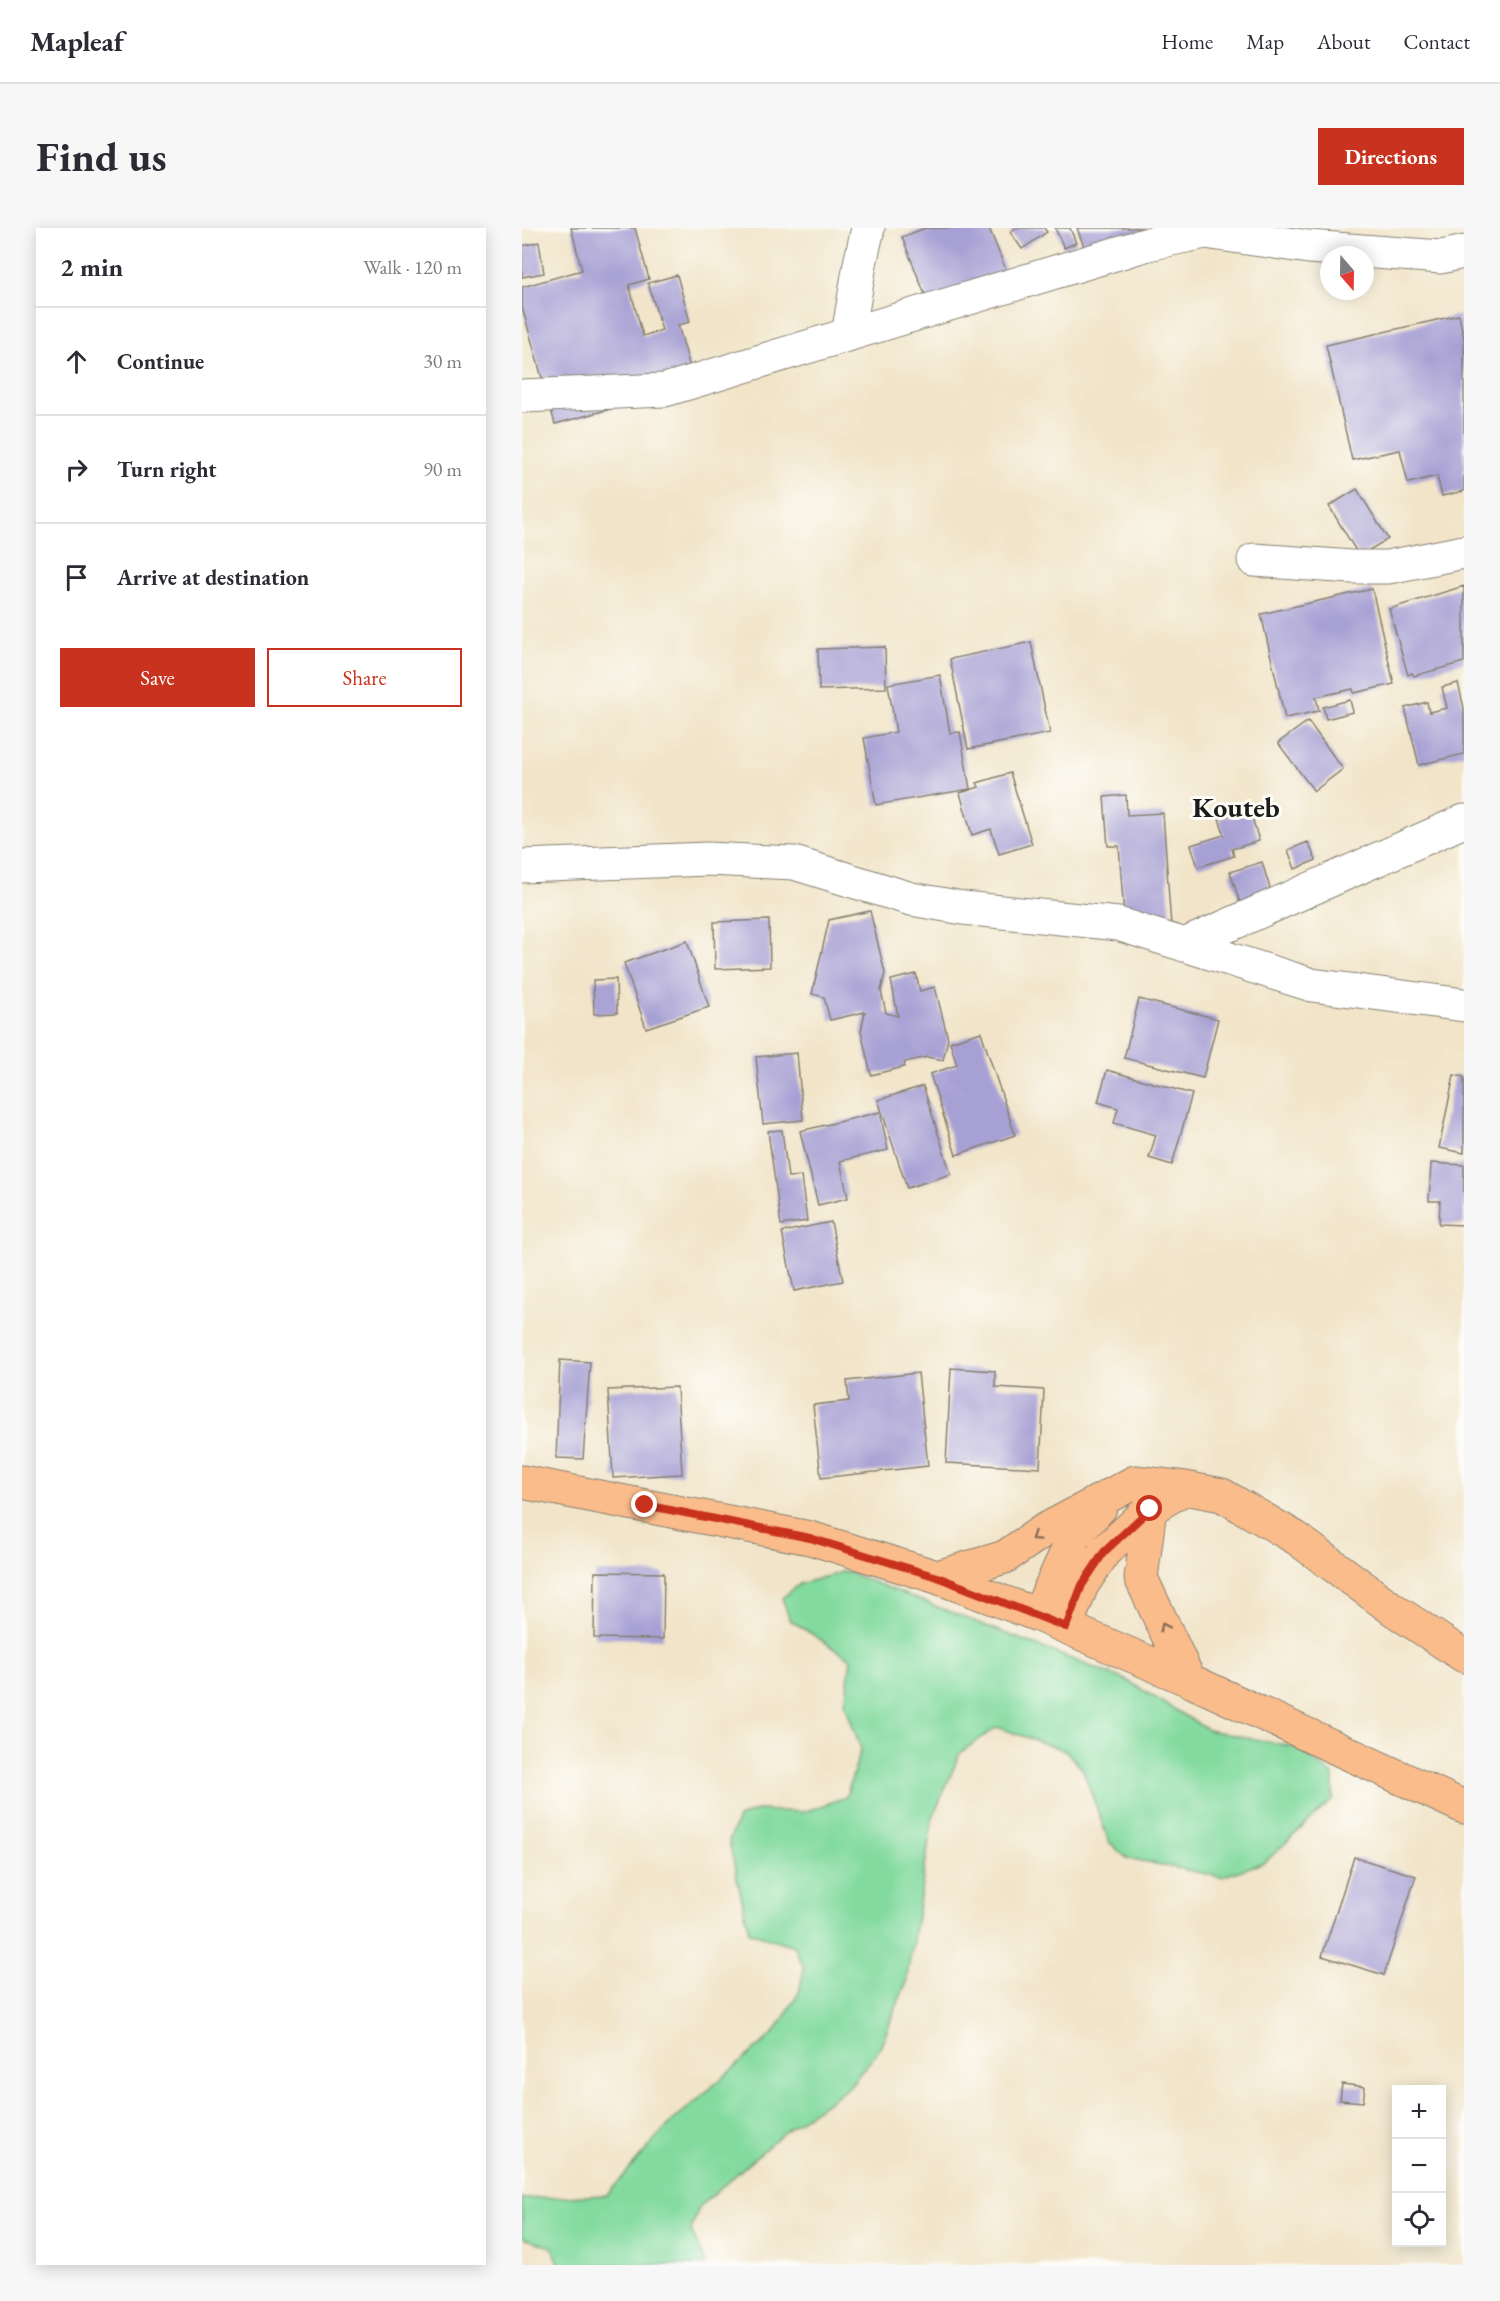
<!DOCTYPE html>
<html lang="en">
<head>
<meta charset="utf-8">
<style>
	body { margin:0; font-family:"EB Garamond",serif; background:#f7f7f7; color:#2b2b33 }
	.controls { position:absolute; right:18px; bottom:18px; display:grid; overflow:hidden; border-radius:0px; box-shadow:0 3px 15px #0003 }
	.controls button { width:54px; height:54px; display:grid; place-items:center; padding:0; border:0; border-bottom:2px solid #e1e1e2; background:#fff; color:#2b2b33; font:30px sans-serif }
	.compass { position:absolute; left:798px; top:18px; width:54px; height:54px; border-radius:50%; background:#fff; box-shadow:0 3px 15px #0003; rotate:160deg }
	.stop { position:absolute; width:18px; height:18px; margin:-14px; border:4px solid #c8321e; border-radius:50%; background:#fff }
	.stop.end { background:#c8321e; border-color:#fff; box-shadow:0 2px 6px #0008 }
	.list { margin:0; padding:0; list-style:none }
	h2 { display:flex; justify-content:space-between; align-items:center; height:78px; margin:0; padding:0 24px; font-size:26px }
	h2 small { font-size:20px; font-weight:400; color:#7c7c81 }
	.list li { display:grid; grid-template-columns:39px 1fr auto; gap:18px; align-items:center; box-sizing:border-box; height:108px; padding:0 24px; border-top:2px solid #e1e1e2 }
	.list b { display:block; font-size:22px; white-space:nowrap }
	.list em { font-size:20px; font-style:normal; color:#7c7c81 }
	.actions { display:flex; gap:12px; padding:18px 24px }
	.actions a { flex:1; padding:14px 0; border:2px solid #c8321e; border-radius:0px; text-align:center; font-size:21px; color:#c8321e }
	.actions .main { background:#c8321e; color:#fff }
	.icon { flex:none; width:33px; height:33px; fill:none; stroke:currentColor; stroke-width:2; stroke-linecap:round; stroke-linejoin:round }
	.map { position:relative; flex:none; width:942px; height:2037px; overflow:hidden; border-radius:0px }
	header { display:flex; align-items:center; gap:36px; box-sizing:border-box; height:84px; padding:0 30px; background:#fff; border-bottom:2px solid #e1e1e2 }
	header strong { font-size:28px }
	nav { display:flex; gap:33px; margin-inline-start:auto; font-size:21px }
	.intro { display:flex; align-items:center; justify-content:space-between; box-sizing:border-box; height:144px; padding:0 36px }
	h1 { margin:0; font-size:42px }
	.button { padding:15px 27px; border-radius:0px; background:#c8321e; color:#fff; font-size:21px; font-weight:700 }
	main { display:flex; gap:36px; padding:0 36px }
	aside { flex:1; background:#fff; border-radius:0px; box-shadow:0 3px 15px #0003 }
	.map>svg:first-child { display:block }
	.green { fill:#82da9e; stroke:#4f7b5d; stroke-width:1.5 }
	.building { fill:#a7a0d4 }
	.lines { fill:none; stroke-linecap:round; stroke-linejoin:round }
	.minor-casing { stroke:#868072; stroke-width:35 }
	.major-casing { stroke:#868072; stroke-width:35 }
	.minor { stroke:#fff; stroke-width:33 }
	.major { stroke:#fabc8b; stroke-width:33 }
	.oneway { stroke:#8b6c54 }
	.route { stroke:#c8321e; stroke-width:8 }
	.labels { text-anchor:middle; stroke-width:6; stroke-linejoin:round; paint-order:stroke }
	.district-label { font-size:28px; font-weight:bold; fill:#1c1c1c; stroke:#fdfcf7 }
</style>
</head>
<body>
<header>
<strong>Mapleaf</strong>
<nav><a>Home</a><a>Map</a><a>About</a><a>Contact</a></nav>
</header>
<div class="intro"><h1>Find us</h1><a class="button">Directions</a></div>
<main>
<aside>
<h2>2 min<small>Walk · 120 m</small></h2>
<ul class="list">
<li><svg class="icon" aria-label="ahead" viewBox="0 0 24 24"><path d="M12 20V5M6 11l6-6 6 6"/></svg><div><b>Continue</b></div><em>30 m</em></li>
<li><svg class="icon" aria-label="right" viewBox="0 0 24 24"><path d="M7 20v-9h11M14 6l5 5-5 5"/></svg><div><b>Turn right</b></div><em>90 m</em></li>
<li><svg class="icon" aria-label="arrive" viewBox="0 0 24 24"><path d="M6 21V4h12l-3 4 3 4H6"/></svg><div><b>Arrive at destination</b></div></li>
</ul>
<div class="actions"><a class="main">Save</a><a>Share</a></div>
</aside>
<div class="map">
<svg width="942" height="2037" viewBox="0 0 942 2037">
	<rect width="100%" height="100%" fill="#fdfcf7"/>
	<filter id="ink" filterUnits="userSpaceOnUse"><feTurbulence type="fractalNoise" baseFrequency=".0167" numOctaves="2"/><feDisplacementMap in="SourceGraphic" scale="12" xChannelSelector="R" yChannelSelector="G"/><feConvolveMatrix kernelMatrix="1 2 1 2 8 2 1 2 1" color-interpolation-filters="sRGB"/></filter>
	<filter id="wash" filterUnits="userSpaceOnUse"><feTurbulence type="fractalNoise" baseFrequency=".008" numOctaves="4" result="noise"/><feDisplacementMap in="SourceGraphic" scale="24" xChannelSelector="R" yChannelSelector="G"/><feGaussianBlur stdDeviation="1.35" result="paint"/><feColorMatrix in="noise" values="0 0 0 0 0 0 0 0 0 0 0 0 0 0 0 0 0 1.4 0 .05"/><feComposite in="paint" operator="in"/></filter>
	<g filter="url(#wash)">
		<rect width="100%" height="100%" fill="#f1e4c8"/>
		<path class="green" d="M323,1343L606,1453L686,1502L773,1519L811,1547V1571L743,1634L699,1649L605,1630L587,1614L561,1542L544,1523L475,1499L438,1525L411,1589L384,1755L357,1822L326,1860L268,1899L177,1979L169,2002L184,2037H38L30,2019L0,2010V1971L85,1967L146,1897L252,1805L277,1765L282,1740L272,1718L227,1704L207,1613L216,1590L235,1582L282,1584L324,1569L339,1521L323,1476L329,1431L268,1392L260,1370L278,1356Z"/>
		<g id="blocks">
			<path class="building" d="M49,0H113L127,51L107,57L121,108L140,102L126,55L155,47L168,94L156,97L175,164L129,170L33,196L0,79V59L60,42Z
				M403,0H467L488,52L410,84L380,9Z
				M494,0H522L525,4L500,21L488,4Z
				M533,0H548L554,15L542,20Z
				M555,0H625L565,27Z
				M17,14L22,45L0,49V18Z
				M937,87L942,111V263L920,268L915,248L886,255L878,222L830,232L804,117Z
				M835,261L866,311L837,328L807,278Z
				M942,358V434L892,448L890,445L886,447L867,381Z
				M850,361L872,456L832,465L831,461L794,469L797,483L763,490L739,386Z
				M509,414L528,505L446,521L428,431Z
				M363,419L364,460L297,462L296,421Z
				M418,447L428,505L438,504L448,561L354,577L342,510L374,504L366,456Z
				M936,455L942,480V526L897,537L883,480L905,474L907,484L925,480L920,459Z
				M828,472L831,484L804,491L801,479Z
				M786,493L821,541L792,563L756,515Z
				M488,545L510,616L477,626L469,601L450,607L438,565L457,559L455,555Z
				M604,567L605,587L641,585L649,698L603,702L597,618H586L582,569Z
				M728,582L737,613L710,621L712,628L676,639L669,617L702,607L697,590Z
				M786,614L794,632L773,641L766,622Z
				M740,634L752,674L721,684L708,644Z
				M348,683L363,745L359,763L364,785L376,788L369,752L394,746L398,763L413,759L426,811L421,832L405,829L383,834L382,839L349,847L339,803L343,784L308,792L302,769L290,766L307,692Z
				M247,692L248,739L193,741L192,694Z
				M165,713L187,779L124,800L102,735Z
				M94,751L95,785L72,786L71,752Z
				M617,771L696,791L681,850L602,830Z
				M459,804L493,907L434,927L408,846L435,837L428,814Z
				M275,825L281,892L241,896L234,829Z
				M585,842L670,866L650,937L627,930L634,907L592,895L596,880L576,874Z
				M932,847L942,849V925L917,920Z
				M401,858L429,946L385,960L356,872Z
				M358,884L366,922L318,933L326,970L296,977L278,903Z
				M260,902L266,949L279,948L285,993L259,997L246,903Z
				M909,935L942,937V997L917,996L918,973H907Z
				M309,994L321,1053L272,1063L260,1004Z
				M38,1132L68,1134L61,1231L34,1230Z
				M429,1140L473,1143V1159L522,1162L518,1240L424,1235Z
				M396,1145L406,1238L299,1250L291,1177L327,1173L325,1153Z
				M155,1159L160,1246L91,1250L86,1162Z
				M73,1344L142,1345L141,1411L72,1410Z
				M832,1629L894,1648L862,1747L800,1728Z
				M820,1856L843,1859L841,1874L818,1872Z"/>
		</g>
	</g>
	<g filter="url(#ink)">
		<use href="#blocks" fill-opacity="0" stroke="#868072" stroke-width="1.5"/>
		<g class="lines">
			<g class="minor-casing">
				<path id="minor" d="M326,107L338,36L346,0
					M0,168L143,162L626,16L683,4L787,19L919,29L942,24
					M732,332L830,339H866L942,324
					M0,638L186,631L272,635L389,671L441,680L596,696L790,757L942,777
					M662,717L942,593"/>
			</g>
			<g class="major-casing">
				<path id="major" d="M0,1254L288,1310L415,1349L516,1387L667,1452L942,1579
					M663,1260L628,1281L619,1350L667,1452
					M415,1349L483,1329L521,1303L613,1254L663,1260L700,1267L774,1310L872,1382L942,1428
					M516,1387L552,1308L578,1280
					M544,1399L560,1357L582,1324L628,1281"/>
			</g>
			<use href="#minor" class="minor"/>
			<use href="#major" class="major"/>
		</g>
		<defs><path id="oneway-chevron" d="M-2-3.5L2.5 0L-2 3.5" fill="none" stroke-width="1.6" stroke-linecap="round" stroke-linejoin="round" transform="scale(1.5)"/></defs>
		<g class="oneway">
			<use href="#oneway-chevron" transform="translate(513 1309) rotate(146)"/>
			<use href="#oneway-chevron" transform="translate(642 1399) rotate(-115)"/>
		</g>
	</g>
	<g class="lines" filter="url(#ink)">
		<path class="route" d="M123,1277L288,1310L415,1349L544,1399L560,1357L582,1324L628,1281"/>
	</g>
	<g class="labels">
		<g class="district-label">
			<text x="714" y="589">Kouteb</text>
		</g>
	</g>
</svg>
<div class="controls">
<button>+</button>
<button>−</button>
<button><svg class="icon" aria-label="locate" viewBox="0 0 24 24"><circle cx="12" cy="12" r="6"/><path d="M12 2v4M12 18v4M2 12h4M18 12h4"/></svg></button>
</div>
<svg class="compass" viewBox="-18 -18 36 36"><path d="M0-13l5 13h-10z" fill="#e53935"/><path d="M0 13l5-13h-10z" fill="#7c7c81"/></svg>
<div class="stop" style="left:628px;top:1281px"></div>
<div class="stop end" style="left:123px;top:1277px"></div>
</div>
</main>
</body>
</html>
